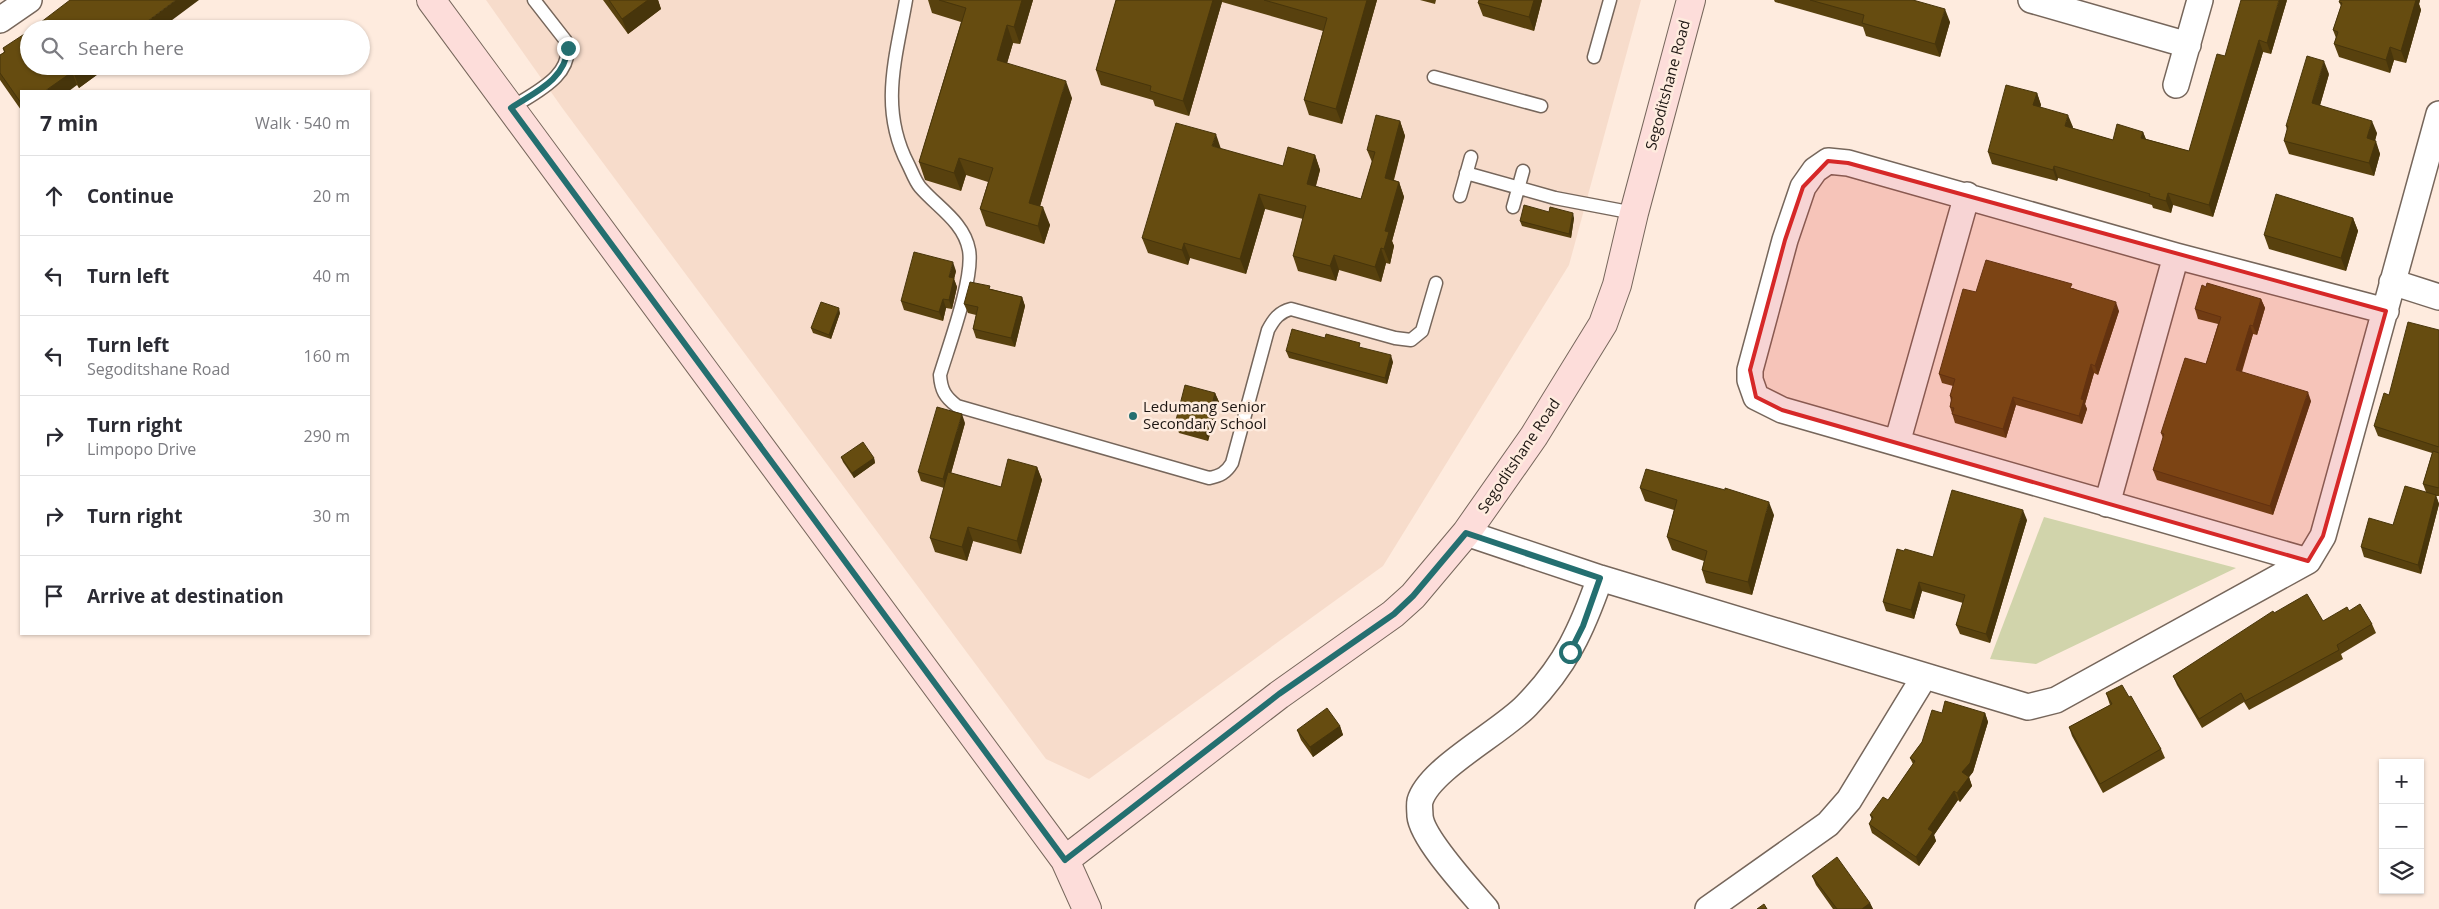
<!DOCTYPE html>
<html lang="en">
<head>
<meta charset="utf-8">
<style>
	body { margin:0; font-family:"Open Sans",sans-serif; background:#f2f2f3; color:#2b2b33 }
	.controls { position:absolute; right:15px; bottom:15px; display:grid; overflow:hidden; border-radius:0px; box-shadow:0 1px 4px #0004 }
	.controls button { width:45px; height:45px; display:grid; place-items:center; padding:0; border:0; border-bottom:1px solid #e1e1e2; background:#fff; color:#2b2b33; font:25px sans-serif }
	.stop { position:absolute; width:15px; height:15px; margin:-11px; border:4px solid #246f70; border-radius:50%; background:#fff }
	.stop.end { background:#246f70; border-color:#fff; box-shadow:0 1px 5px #0008 }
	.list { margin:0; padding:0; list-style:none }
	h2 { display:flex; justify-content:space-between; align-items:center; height:65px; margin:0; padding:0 20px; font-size:21px }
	h2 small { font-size:16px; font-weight:400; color:#7c7c81 }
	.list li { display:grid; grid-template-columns:32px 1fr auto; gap:15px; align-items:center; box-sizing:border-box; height:80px; padding:0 20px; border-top:1px solid #e1e1e2 }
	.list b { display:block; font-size:19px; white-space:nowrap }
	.list p { margin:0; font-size:16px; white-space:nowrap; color:#7c7c81 }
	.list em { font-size:16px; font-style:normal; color:#7c7c81 }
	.icon { flex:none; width:28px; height:28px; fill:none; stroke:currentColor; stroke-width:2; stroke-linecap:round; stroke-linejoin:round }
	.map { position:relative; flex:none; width:2439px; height:909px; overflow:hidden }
	.search { position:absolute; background:#fff; box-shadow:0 1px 4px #0004; left:20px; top:20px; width:350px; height:55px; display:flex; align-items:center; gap:12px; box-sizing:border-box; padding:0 18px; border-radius:28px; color:#7c7c81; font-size:19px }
	.panel { position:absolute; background:#fff; box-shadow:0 1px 4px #0004; left:20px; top:90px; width:350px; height:545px; border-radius:0px }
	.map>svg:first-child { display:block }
	.built { fill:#f7dccb }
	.green { fill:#d1d4ab }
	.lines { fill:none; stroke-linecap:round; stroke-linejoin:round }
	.lane-casing { stroke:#76665b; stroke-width:15 }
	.street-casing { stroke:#76665b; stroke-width:28 }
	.secondary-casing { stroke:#76665b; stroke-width:30 }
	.lane { stroke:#fff; stroke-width:12 }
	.street { stroke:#fff; stroke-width:25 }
	.secondary { stroke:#fdddda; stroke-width:28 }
	.wall { fill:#58410e }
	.shaded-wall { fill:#47350b }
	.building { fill:#664c10; stroke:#47350b }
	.route { stroke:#246f70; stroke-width:6 }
	.marked { fill:#d62828; fill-opacity:0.2; stroke:#d62828; stroke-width:4; stroke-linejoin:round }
	.poi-dot { fill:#246f70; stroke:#feebde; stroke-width:2 }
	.labels { text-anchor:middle; stroke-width:5; stroke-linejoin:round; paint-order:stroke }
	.street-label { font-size:15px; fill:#1d1612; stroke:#feebde }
	.poi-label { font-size:15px; fill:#1d1612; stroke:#feebde; text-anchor:start }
</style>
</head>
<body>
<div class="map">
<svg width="2439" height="909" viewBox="0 0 2439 909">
	<rect width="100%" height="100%" fill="#feebde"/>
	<path class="built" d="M486,0H1641L1569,265L1383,566L1089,779L1046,759L563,109Z"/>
	<path class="green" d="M2044,517L2236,568L2036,664L1990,659Z"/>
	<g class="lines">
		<g class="lane-casing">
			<path id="lane" d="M906,0C896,58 879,108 908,164C912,172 915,181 920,187C937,207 964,222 969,250C974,278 949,345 940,375C941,390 945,397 957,406L1209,478C1220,476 1226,473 1232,463L1268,330C1274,319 1279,312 1291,309L1395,338L1411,340L1422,331L1436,283
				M1594,57L1610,0
				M1434,77L1541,106
				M511,108C534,93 576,75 566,41L534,0
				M1466,173L1555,198L1634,213
				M1460,196L1471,157
				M1513,207L1523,171"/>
		</g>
		<g class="street-casing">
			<path id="street" d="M2031,0L2188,45
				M0,20L29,0
				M2176,85L2200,0
				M2392,282L2439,297
				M1897,443L1967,195
				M2107,504L2176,256
				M1466,533L1600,578L2028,707L2056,700L2308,561L2323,536L2439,114
				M2308,561L1782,410L1756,397L1750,380V370L1785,240L1803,187L1815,170L1828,161L1848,163L2176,256L2386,311
				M1486,909C1470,890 1422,839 1420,816C1420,812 1419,805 1420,801C1429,769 1503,731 1527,705C1566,665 1582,629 1600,578
				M1708,909L1828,824L1849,800L1924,677"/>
		</g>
		<g class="secondary-casing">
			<path id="secondary" d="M431,0L1065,860L1087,909
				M1065,860L1279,695L1393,614L1413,596L1466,533L1534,436L1603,324L1617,285L1634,213L1691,0"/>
		</g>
		<use href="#lane" class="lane"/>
		<use href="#street" class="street"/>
		<use href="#secondary" class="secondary"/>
	</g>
	<path class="wall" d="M603,0H658L661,9L628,34Z
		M928,0H1033L1020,44L1013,43L1007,63L1072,98L1040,206L1050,225L1044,244L986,226L980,209L988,182L966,175L961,191L925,180L919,162L961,22L932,13Z
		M1116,0H1377L1342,124L1309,115L1304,100L1323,31L1222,2L1189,116L1155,106L1153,100L1101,85L1096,70Z
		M1420,0H1436L1435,4Z
		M1542,0L1534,31L1483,16L1478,3Z
		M1774,0H1913L1950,22L1940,57L1866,36L1863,27L1775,2Z
		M2287,0L2271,54L2263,52L2213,217L2173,205L2171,213L2153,208L2152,205L2058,178L2057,181L1992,164L1988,152L2037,93L2041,105L2040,107L2073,127L2072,128L2113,140L2143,132L2146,139L2189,151L2225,56Z
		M2340,0H2420L2419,4L2421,10L2406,63L2394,60L2390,73L2339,57L2334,44L2336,38L2333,30L2341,6L2339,2Z
		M3,48L109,66L79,88L77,85L21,91V110L0,80V55L4,52Z
		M2329,74L2320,105L2377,133L2375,141L2380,154L2374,176L2289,154L2284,141L2287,130L2286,126Z
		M1400,121L1405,136L1394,180L1399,182L1404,197L1392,241L1394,246L1390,264L1386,263L1381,282L1339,270L1336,281L1298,271L1293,256L1303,219L1265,209L1246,274L1190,258L1188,265L1148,253L1142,238L1221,149L1283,166L1315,155L1320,170L1316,186L1361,199L1372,162L1367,150Z
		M1549,212L1574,218L1571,238L1522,226L1520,221Z
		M2353,218L2358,231L2346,271L2269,249L2264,235Z
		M956,271L954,279L957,287L952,309L946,308L943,321L904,310L901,301Z
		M2073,288L2119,311L2098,375L2094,373L2085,404L2087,409L2082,424L2016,405L2006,438L1955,423L1950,407L1951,401L1950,396L1953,386L1942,383L1939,374L1976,292Z
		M991,289L1022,297L1025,306L1015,347L976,338L973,329L976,315L968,313L964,304Z
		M2261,299L2265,308L2257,335L2253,334L2242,372L2311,401L2273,515L2157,480L2153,470L2163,438L2161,433L2206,364L2218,324L2198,319L2195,309Z
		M840,313L831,339L813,333L811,328Z
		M2439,330V496H2436L2439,504L2421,574L2364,557L2361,547L2393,525L2426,492L2423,484L2432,453L2378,436L2374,426Z
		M1361,348L1393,362L1387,384L1289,358L1286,351Z
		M1215,393L1219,402L1208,441L1179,433L1175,424Z
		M965,423L951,473L1001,487L1037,467L1042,480L1021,554L973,541L967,561L935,552L930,538L944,488L921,481L918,472Z
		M841,457L874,458L875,463L854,478L843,462Z
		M1640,488L1774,515L1752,595L1706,583L1702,570L1704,561L1672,550L1667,537L1674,510L1645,501Z
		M2027,520L1990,643L1960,634L1956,625L1963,603L1922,591L1914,619L1886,611L1883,602L1904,551L1933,557Z
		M2349,611L2372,624L2376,633L2341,654L2343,659L2249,710L2244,702L2202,728L2177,685L2173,676L2274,613L2323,621Z
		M2106,693L2129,697L2161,749L2165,758L2103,793L2072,736L2069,727L2110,705Z
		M1942,713H1985L1988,722L1973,772L1969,777L1972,786L1960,802L1958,800L1934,835L1936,841L1919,866L1872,833L1869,824L1872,820L1870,815L1888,800L1913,764L1910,758L1922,742Z
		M1340,726L1343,735L1313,757L1301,740L1297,730Z
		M1812,876L1870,903L1873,909H1833L1816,885Z"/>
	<path class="shaded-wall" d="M176,0H199L160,29H137Z
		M648,0H658L661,9L628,34L622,19Z
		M1022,0H1033L1020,44L1014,27Z
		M1213,0H1222V2L1189,116L1183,101Z
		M1367,0H1377L1342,124L1336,109Z
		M1534,0H1542L1534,31L1529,17Z
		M2279,0H2287L2271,54L2267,43Z
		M2414,0H2420L2419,4L2421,10L2406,63L2401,51Z
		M1945,9L1950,22L1940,57L1935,44Z
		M1007,25L1013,43L1003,77L997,60Z
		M2259,40L2263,52L2213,217L2209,205Z
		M2390,47L2394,60L2390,73L2386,60Z
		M2324,61L2329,74L2317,116L2312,103Z
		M86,66H109L79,88L74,74Z
		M72,72L77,85L69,91H45Z
		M1066,81L1072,98L1036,220L1029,203Z
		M2037,93L2041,105L2038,117L2033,105Z
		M2068,115L2073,127L2070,138L2065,126Z
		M1400,121L1405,136L1390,193L1385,178Z
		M2372,121L2377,133L2372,151L2367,138Z
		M2143,132L2147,143L2141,138Z
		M1216,134L1221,149L1212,146Z
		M2376,141L2380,154L2374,176L2369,163Z
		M1315,155L1320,170L1312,199L1307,184Z
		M959,158L966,175L961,191L954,173Z
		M2054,166L2058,178L2057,181L2053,170Z
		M1399,182L1404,197L1392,241L1394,246L1390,264L1384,249L1385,231Z
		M2168,193L2173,205L2171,213L2166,201Z
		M1259,194L1265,209L1246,274L1240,259Z
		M1043,207L1050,225L1044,244L1038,226Z
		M1573,213L1574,218L1571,238L1569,234Z
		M2353,218L2358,231L2346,271L2341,258Z
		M1184,243L1190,258L1188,265L1182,250Z
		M1381,248L1386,263L1381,282L1375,267Z
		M1334,255L1339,270L1336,281L1330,266Z
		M953,262L956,271L954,279L957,287L952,309L949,300V277Z
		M1022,297L1025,306L1015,347L1011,338Z
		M943,299L946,308L943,321L939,312Z
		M2261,299L2265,308L2257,335L2253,326Z
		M2116,302L2119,311L2098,375L2095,366Z
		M839,308L840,313L831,339L829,335Z
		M2250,325L2253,334L2239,379L2236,370Z
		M1391,355L1393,362L1387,384L1385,378Z
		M2091,364L2094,373L2085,404L2087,409L2082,424L2079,416L2081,399Z
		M2308,392L2311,401L2273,515L2270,506Z
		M1215,393L1219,402L1208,441L1205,432Z
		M2013,397L2016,405L2006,438L2003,429Z
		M962,414L965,423L947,488L943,479Z
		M874,458L875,463L854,478L852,473Z
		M1037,467L1042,480L1021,554L1017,541Z
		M2436,495L2439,504L2421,574L2418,565Z
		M1769,502L1774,515L1752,595L1748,582Z
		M2023,510L2027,520L1990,643L1986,634Z
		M968,527L973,541L967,561L962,547Z
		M1919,582L1922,591L1914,619L1911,610Z
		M1985,713L1988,722L1973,772L1966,781L1962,772Z
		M1340,726L1343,735L1313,757L1310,747Z
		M1969,777L1972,786L1960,802L1957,793Z
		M1954,791L1958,800L1934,835L1936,841L1919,866L1916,857L1928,829Z
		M1870,903L1873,909H1862Z"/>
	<path class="building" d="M70,0H176L137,29H32Z
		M609,0H648L622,19Z
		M939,0H1022L1014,27L1007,25L997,60L1066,81L1029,203L1043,207L1038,226L980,209L993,168L959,158L954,173L919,162L966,8Z
		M1116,0H1213L1183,101L1150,91L1151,86L1096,70Z
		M1264,0H1367L1336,109L1304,100L1327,18Z
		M1479,0H1534L1529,17L1478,3Z
		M1810,0H1913L1945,9L1935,44L1862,23L1864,15Z
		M2241,0H2279L2267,43L2259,40L2209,205L2168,193L2166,201L2149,196L2150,194L2054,166L2053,170L1988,152L2006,85L2037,93L2033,105L2068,115L2065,126L2113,140L2117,124L2143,132L2141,138L2189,151L2217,54L2225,56Z
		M2340,0H2416L2401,51L2390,47L2386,60L2334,44L2338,32L2333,30L2342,3L2339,2Z
		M29,31V66H86L74,74L72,72L45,91H21V103L0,73V55L5,52L3,48Z
		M2307,56L2324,61L2312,103L2372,121L2367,138L2376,141L2369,163L2284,141L2288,126H2286Z
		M1376,115L1400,121L1385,178L1399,182L1385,231L1389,232L1384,249L1381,248L1375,267L1334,255L1330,266L1293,256L1306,206L1259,194L1240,259L1184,243L1182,250L1142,238L1176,123L1216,134L1212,146L1283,166L1288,147L1315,155L1307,184L1361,199L1375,152L1367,150Z
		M2276,194L2353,218L2341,258L2264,235Z
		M1524,205L1549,212L1550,207L1573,213L1569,234L1520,221Z
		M914,252L953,262L949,277L954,278L949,300L943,299L939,312L901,301Z
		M1986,260L2072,284L2070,288L2116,302L2095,366L2091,364L2081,399L2084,400L2079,416L2013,397L2003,429L1952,414L1954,408L1950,407L1952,397L1950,396L1955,379L1939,374L1963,289L1976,292Z
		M970,282L990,286L989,289L1022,297L1011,338L973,329L978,307L964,304Z
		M2207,283L2261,299L2253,326L2250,325L2236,370L2308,392L2270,506L2153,470L2164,434L2161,433L2185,358L2206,364L2221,317L2195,309L2202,285L2206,287Z
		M821,302L839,308L829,335L811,328Z
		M2408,322L2439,330V447L2374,426L2384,393L2389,395Z
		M1292,329L1325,338L1326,334L1360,343L1359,347L1391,355L1385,378L1286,351Z
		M1185,385L1215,393L1205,432L1175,424Z
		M937,407L962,414L943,479L918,472Z
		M863,442L874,458L852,473L841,457Z
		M2433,451L2439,453V488L2423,484Z
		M1008,459L1037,467L1017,541L968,527L962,547L930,538L948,472L1001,487Z
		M1646,469L1725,490V488L1769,502L1748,582L1702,570L1707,551L1667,537L1677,500L1640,488Z
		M2405,486L2436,495L2418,565L2361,547L2369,518L2393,525Z
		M1952,490L2023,510L1986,634L1956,625L1965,595L1919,582L1911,610L1883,602L1897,549L1904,551L1905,549L1933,557Z
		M2307,594L2323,621L2347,607L2349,611L2360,604L2372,624L2337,645L2339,650L2245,701L2241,693L2199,719L2173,676L2273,611L2274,613Z
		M2122,685L2129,697L2131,696L2161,749L2100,784L2069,727L2112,704L2106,693Z
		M1945,701L1985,713L1970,763L1962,772L1969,777L1957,793L1954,791L1928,829L1933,832L1916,857L1869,824L1873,817L1870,815L1883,797L1888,800L1915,761L1910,758L1922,742L1932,710L1942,713Z
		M1327,708L1340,726L1310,747L1297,730Z
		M1837,857L1870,903L1862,909H1837L1812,876Z
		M1764,904L1767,909H1757Z"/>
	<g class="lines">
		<path class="route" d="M568,48C565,80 535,92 511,108L1065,860L1279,694L1394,614L1413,596L1466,533L1600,578L1583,626L1570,652"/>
	</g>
	<path class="marked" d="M1828,161L1848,163L2386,311L2323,536L2308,561L1782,410L1756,397L1750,370L1785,240L1803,187Z"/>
	<circle class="poi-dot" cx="1133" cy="416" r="5"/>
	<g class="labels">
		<g class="street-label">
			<text transform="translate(1668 85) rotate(-75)" y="5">Segoditshane Road</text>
			<text transform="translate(1519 456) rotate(-56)" y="5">Segoditshane Road</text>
		</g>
		<g class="poi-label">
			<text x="1143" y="412">Ledumang Senior<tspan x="1143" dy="17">Secondary School</tspan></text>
		</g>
	</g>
</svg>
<div class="controls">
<button>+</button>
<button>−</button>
<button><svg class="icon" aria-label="layers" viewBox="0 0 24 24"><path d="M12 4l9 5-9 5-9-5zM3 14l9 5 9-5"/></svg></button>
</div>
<div class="stop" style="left:1570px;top:652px"></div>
<div class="stop end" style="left:568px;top:48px"></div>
<div class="search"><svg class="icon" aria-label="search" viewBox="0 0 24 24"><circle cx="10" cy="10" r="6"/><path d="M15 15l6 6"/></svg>Search here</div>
<section class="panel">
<h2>7 min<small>Walk · 540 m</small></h2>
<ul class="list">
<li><svg class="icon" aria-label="ahead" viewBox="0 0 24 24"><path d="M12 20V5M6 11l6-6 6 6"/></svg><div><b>Continue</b></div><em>20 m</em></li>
<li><svg class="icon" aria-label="left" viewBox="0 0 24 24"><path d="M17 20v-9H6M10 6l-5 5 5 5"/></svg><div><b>Turn left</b></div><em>40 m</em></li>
<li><svg class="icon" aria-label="left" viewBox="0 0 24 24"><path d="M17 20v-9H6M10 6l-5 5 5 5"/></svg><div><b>Turn left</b><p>Segoditshane Road</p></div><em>160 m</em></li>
<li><svg class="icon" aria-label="right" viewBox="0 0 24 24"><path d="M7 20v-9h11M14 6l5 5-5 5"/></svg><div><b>Turn right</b><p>Limpopo Drive</p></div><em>290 m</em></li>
<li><svg class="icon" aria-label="right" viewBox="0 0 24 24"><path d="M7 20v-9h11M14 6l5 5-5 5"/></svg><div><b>Turn right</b></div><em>30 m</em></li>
<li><svg class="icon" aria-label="arrive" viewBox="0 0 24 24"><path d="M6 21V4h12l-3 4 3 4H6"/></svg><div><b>Arrive at destination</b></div></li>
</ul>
</section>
</div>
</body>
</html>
